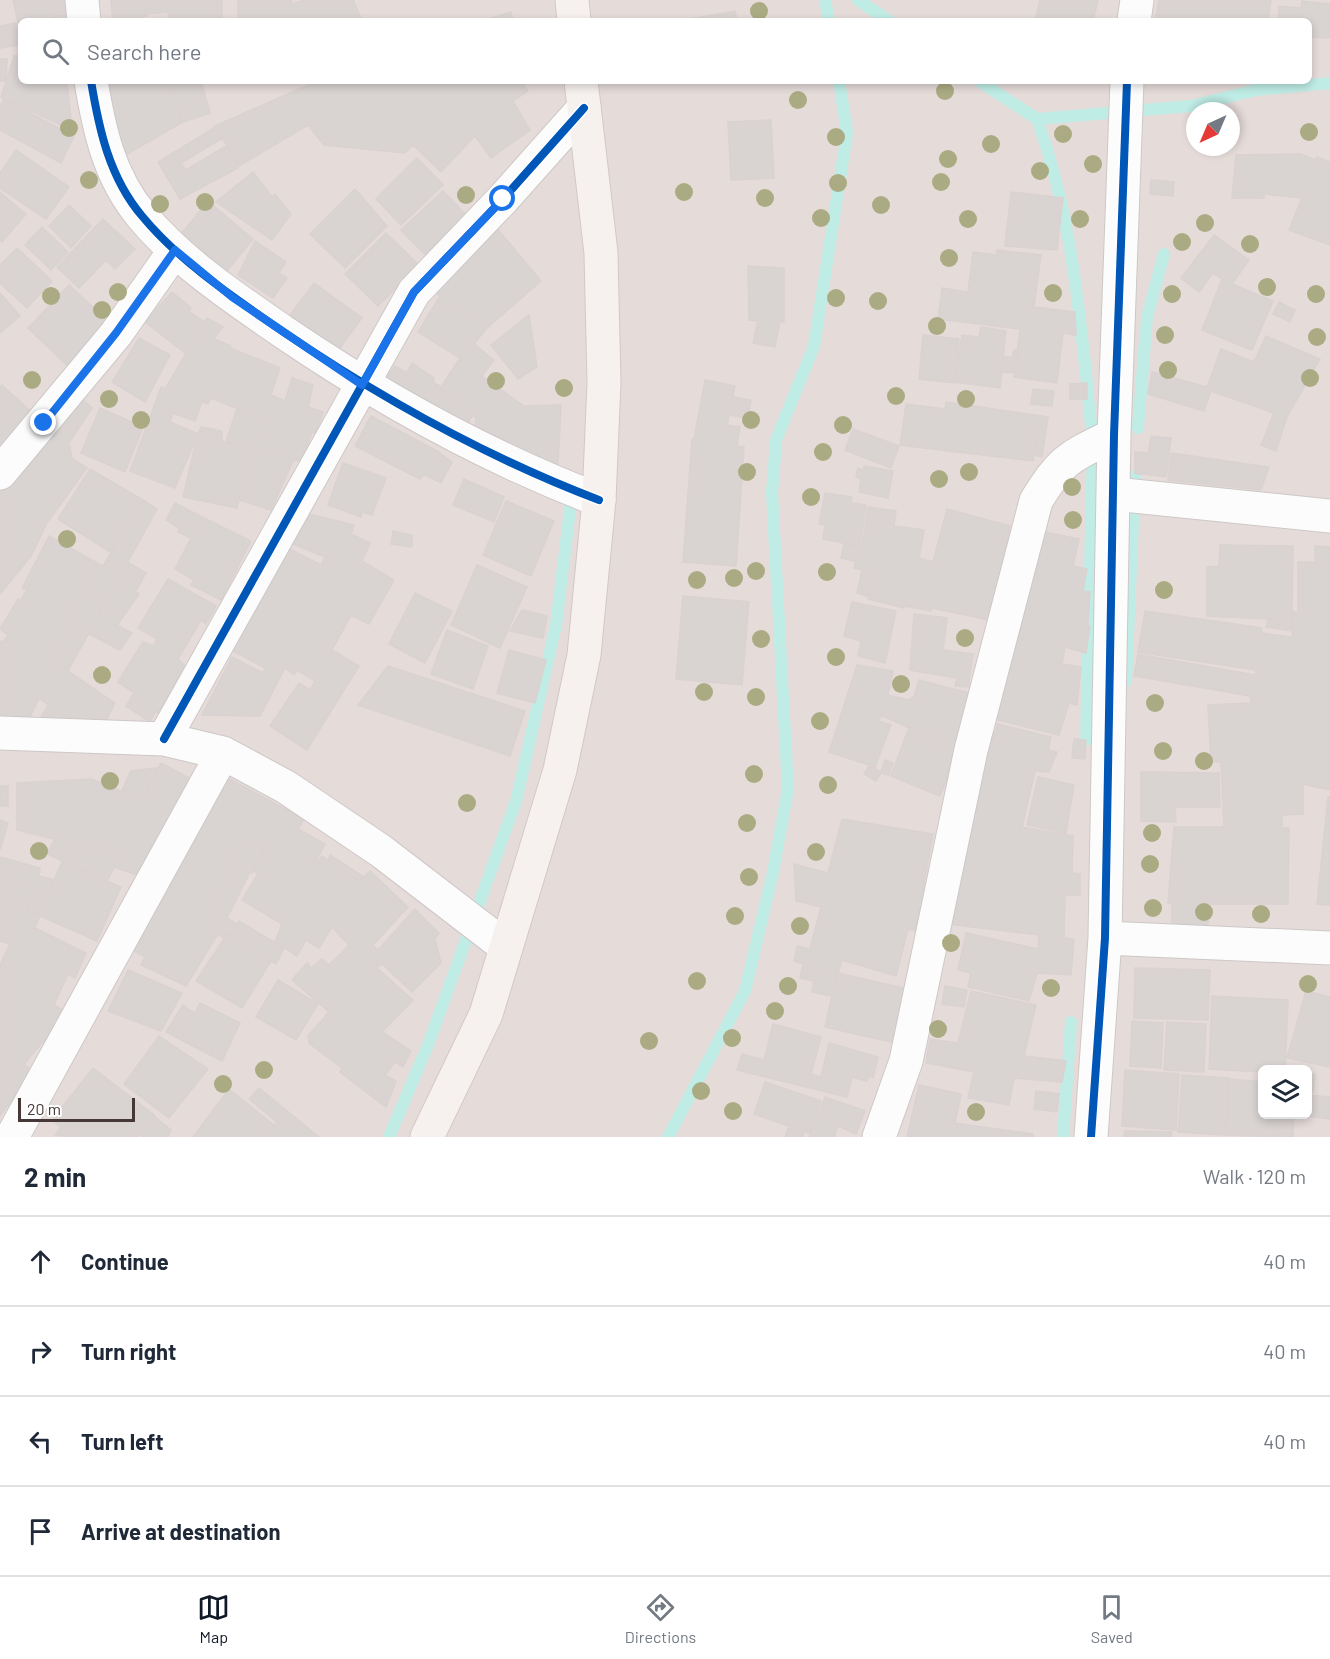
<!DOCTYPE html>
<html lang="en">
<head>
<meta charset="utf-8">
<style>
	body { margin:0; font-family:Barlow,sans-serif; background:#f6f6f7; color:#1f2937 }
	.controls { position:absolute; right:18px; bottom:18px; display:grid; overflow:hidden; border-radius:9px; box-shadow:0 3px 9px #0003 }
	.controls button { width:54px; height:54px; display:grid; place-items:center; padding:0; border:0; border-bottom:2px solid #e0e1e3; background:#fff; color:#1f2937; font:30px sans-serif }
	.compass { position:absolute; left:1186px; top:102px; width:54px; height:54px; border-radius:50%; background:#fff; box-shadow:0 3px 9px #0003; rotate:224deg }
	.scale { position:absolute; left:18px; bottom:15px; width:117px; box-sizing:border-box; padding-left:6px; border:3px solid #473838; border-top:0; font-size:16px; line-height:21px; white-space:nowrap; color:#473838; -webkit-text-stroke:4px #fff; paint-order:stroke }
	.stop { position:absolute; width:18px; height:18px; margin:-14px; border:4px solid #1a73e8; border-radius:50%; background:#fff }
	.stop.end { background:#1a73e8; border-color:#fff; box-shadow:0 2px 6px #0008 }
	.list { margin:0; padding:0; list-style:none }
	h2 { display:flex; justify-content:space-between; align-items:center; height:78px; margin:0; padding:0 24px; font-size:26px }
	h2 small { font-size:20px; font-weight:400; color:#747a83 }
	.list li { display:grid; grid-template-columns:39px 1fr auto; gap:18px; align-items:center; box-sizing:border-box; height:90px; padding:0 24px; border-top:2px solid #e0e1e3 }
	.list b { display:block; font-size:22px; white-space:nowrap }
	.list em { font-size:20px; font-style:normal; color:#747a83 }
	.icon { flex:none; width:33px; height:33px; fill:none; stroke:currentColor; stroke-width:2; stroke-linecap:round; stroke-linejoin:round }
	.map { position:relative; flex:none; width:1330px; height:1137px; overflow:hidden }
	.search { position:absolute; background:#fff; box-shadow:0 3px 9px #0003; left:18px; right:18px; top:18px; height:66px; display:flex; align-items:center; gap:15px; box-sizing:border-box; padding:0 21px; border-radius:9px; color:#747a83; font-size:22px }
	.sheet { height:438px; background:#fff }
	nav { display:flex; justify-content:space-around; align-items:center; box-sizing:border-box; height:84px; border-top:2px solid #e0e1e3; background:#fff; font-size:16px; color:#747a83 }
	nav a { display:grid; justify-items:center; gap:3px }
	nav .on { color:#111827 }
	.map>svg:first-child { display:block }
	.residential { fill:#e5dbd9; fill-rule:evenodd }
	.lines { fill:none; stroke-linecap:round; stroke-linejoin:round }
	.stream { stroke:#bfece5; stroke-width:12 }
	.building { fill:#d9d3d2; stroke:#d9d2d1; stroke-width:1.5 }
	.street-casing { stroke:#cdc8c7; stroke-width:35 }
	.secondary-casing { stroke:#d2c8c6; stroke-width:35 }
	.street { stroke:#fdfcfc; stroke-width:33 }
	.secondary { stroke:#f6f1ef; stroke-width:33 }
	.cycleway-casing { stroke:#fff; stroke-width:11 }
	.cycleway { stroke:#0057b8; stroke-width:8 }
	.tree { fill:#abab83 }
	.route { stroke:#1a73e8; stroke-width:8 }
</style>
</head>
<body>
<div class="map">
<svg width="1330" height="1137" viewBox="0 0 1330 1137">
	<rect width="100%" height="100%" fill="#f1eceb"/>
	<path class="residential" d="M0,0H1330V1137H0ZM21,21H1309V81H21ZM1195,111H1231V147H1195ZM1262,1070H1308V1114H1262Z"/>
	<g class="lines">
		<path class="stream" d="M825,0L829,21
			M858,0L889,21
			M979,81L1037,119L1191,106L1256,90L1330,83
			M1037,119C1069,208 1077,290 1087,383
			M1138,428L1147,317L1164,254
			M1126,681L1135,476
			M1086,740L1093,444L1087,387
			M389,1137L428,1045L516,801L556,625L571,501
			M668,1137L745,991L773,872L788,789L772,493L776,440L814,346L847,133L839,81
			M1063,1137L1071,1022"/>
	</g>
	<path class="building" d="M13,0H67L70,11L18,22Z
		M111,0H144L147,16L113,21Z
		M144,0H222V21H169L168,12L146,14Z
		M238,0H291L292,4L305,0H353L361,18L357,21H238Z
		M1040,0H1098L1093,21H1035Z
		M1159,0H1271L1268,21H1155Z
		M1302,1L1330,4V38L1309,37V21H1278L1279,6L1301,8Z
		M735,11L737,21H685V20Z
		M511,12L513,21H482Z
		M65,14L66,21H34Z
		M16,23L20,45L0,48V26Z
		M21,55V81H67L72,130L1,97L14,56Z
		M0,59H7L6,81H0Z
		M106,81H173L176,103L183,122L120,158Z
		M173,81H201L210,113L183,122L176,103Z
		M317,81H522L528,91L513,101L530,130L491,158L475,136L441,172L413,145L405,153L324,145L308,125L239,166L215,126Z
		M4,99L74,136L61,163L0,130V107Z
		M771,120L774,178L731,180L728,122Z
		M214,128L221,139L181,163L186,170L226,146L238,168L180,199L158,162Z
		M16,150L69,187L46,219L0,188V173Z
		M1300,154L1315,160L1317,157L1330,162V245L1289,230L1302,198L1264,194V198H1232L1236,155Z
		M417,158L443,185L401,225L376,199Z
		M253,172L272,197L275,194L291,214L272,240L216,202Z
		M1151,180L1174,182L1173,196L1150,194Z
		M355,189L387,226L345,268L310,234Z
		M443,191L466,215L451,229L459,236L432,262L401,230Z
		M0,192L26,214L2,242L0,240Z
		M1011,192L1063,198L1057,250L1005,246Z
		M208,201L253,239L222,277L177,239Z
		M69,205L91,226L71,248L49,226Z
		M103,219L135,249L115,269L106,260L79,288L57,267Z
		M495,226L541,281L487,328L433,291Z
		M42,227L68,252L51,270L25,245Z
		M386,233L419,265L378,306L345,274Z
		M1214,235L1249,260L1232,284L1273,301L1252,350L1202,330L1222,279L1213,273L1199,292L1181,278Z
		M255,241L286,262L279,273L287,278L273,298L238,275Z
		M17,248L52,281L27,308L0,283V265Z
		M997,250L1041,255L1034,307L1075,312L1076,335L1063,333L1057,383L1014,377L1020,329L938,319L942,288L968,292L973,252L997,255Z
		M748,266L784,268V322H780L775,347L753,343L758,321L749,320Z
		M314,283L362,318L332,359L284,323Z
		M69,285L116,329L75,373L28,328Z
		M172,292L191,308L189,312L205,322L207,318L223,327L214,338L199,332L185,353L145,322Z
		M0,293L20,316L0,333Z
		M440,296L487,328L474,344L494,360L482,376L524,406L561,405L558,464L503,450L474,438L476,418L442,391L441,387L460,358L418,332Z
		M1279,302L1295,310L1290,322L1273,314Z
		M529,315L537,367L518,379L491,345Z
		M981,327L1006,331L1000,388L955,382L962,335L979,337Z
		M199,332L231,346L230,348L280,368L271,395L285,401L292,378L313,385L308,407L323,412L316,433L312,432L302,462L272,451L271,455L251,449L237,508L183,497L197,437L254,447L263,419L211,398L208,404L202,402L195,421L173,413L170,422L198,434L175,488L130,471L161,387L165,389Z
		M923,335L959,339L955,383L919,379Z
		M1266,336L1320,359L1287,417L1276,451L1261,445L1274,413L1211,391L1204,411L1148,394L1152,372L1207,387L1221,349L1254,362Z
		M139,338L170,355L145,402L112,382Z
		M1014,350L1017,351L1015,373L1002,372L1004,356L1012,358Z
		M412,363L434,378L433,382L441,387L442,391L473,414L462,434L396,392Z
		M395,366L407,373L397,389L384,380Z
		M705,380L735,386L727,425L740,427L737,446L744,447L736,566L683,562L692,439H694Z
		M1087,383V399H1070V384Z
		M2,385L39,419L0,462V387Z
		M1033,389L1054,391L1052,406L1031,404Z
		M78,396L92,408L69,443L72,458L87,468L47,523L31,556L0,594V493Z
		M733,397L751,400L748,418L729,415Z
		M946,402L1041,416L1033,461L900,445L906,404L945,409Z
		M100,408L143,427L125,472L81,453Z
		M237,408L263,419L254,447L226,442Z
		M371,416L437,451L452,462L441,483L424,474L420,479L355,446Z
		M1041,416L1048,417L1042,457L1034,455Z
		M201,427L222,431V441L197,437Z
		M853,429L899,446L891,468L845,450Z
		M1151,436L1171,438L1166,477L1145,474Z
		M251,449L271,455L272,451L294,459L271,510L239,500Z
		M1135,452L1148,453L1145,474H1135Z
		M1171,453L1269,467L1261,490L1168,480Z
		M343,463L386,478L372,515L362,512L361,517L328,505Z
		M864,466L893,471L888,498L859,492L861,479L856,477L858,468L863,470Z
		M90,469L143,500L110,552L58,519Z
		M464,479L504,497L494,522L453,505Z
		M825,493L852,497L851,503L866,505L860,546H862L868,507L896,511L894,526L924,530L919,558L933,562L947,509L1010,526L989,620L932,608L931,611L904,606V608L868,599L873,573L854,568L858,546L823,539L825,525L819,524Z
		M143,500L157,509L69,669L52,662L77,614L73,612L99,564L103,566Z
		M506,501L554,521L531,576L483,555Z
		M175,503L202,517L191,538L178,532L179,528L166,520Z
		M297,511L354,525L351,534L370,543L362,561L394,580L369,624L351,615L332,650L359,666L307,750L270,726L299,683L310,690L315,681L297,670L294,675L285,668L260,716L202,715L232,657L263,673L265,668L227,648L280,544L321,565L325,557L284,540Z
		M202,517L251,541L221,600L191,585L194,580L175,569Z
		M1036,530L1079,539L1073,566L1087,569L1083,591L1090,592L1088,626H1090L1086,653L1065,647L1062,664L1081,667L1077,705L1069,703L1059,735L994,719Z
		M393,531L412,535V547L391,544Z
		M49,536L99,564L73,612L77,614L52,662L69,669L68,671L115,703L104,725L40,719L48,705L39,698L27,724L0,722V641L3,642L8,635L0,629L18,599L20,601L27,590L22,588Z
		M844,543L858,546L855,561L841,558Z
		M1220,545L1293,546L1292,620L1207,616V567L1219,566Z
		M1315,546L1330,547V790L1303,784V814L1282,815V828H1289L1288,904H1208V926L1172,925V903H1168L1174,827H1224L1221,762H1211L1208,705L1251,703L1250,696L1134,676L1138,654L1255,675L1256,670L1138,652L1145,611L1262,628L1261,633L1292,637L1294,612H1298V562H1315Z
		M127,562L146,573L135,592L139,594L117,625L132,633L120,650L89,634Z
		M477,565L527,587L500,648L451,625Z
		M862,570L873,573L869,597L857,593Z
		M168,579L216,606L206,624L201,620L178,659L186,667L158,713L155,712L150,722L126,706L134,693L118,682L143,642L153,646L157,639L138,628Z
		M415,593L452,611L425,663L389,644Z
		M683,596L749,602L742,685L676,679Z
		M852,602L896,611L885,663L858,656L861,641L844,636Z
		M522,610L547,616L543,638L510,631Z
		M1293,612L1292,631L1266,627L1268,618L1292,620Z
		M914,614L947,618L943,650L973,654L968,687L955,686L957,678L910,670Z
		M447,630L488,646L473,689L431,674Z
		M509,650L546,660L535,703L497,693Z
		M857,665L893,671L888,695L908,700L914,697L919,680L973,694L960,742L907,727L881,715L879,721L891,725L875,767L829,752Z
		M388,666L525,711L510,756L358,705Z
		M998,724L1051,737L1048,750L1057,752L1049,772L1035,771L1022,827L1073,836L1072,873L1080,874V895H1065L1064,938L1074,939L1071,975L1037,973L1029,1001L968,987L971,973L958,970L966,933L1038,949L1039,935L948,924L982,749L988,752Z
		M909,727L960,742L955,754L907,733Z
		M907,733L957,756L940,796L891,776Z
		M1074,739L1086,740L1085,759L1072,758Z
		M885,760L893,763L889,775L881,773L876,781L864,774L869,766L881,772Z
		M161,763L193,780L143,877L114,867L121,854L89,841L84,853L65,842L17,830V783L92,779L142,800Z
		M157,768L142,800L122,790L131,771Z
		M1141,772L1219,773L1220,807H1175L1176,822L1141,821Z
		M224,776L304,819L298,829L325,844L316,861L317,863L322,856L359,881L370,871L408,907L373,945L378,950L415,909L439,933L435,939L441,963L412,992L382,964L377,968L413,1000L382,1032L411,1051L403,1067L395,1062L385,1075L396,1081L386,1107L340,1072L342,1068L309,1043L308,1036L329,1012L292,980L307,963L311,968L322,959L329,965L349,945L332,927L319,948L306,940L297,956L275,942L282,924L242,900L258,874L253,870L265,850L246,840L229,869L213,916L222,921L218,934L186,986L141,965L145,957L132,950Z
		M1038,777L1074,785L1066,833L1027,825Z
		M0,786H8V806H0Z
		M1328,797H1330V905L1317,904Z
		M842,819L933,834L922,895L928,896L922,932L908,929L896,976L842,960L838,973L908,989L896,1043L825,1027L837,973L794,961L797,946L810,949L821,907L796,901L794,864L828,873Z
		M0,820L8,823L0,850Z
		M55,839L84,853L89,841L121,854L107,881L47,854Z
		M246,840L265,850L252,873L250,872L227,918L237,924L239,921L284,948L276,964L227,934L223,937L218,934L222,921L213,916L229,869Z
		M330,855L364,877L359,881L328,860Z
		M0,857L40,868L39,876L55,880L38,915L27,911L34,888L0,879Z
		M62,862L121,887L97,941L40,916L35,928L86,953L75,978L68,974L54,1005L75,1017L54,1048L44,1040L24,1064L33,1071L0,1116V965L10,944L0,941V879L34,888L27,911L38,915Z
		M227,934L271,961L242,1008L196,981Z
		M803,963L837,973L832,996L812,992L814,981L800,978Z
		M1135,968L1210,970L1208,1020L1134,1018Z
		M128,970L182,993L161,1031L108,1011Z
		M278,980L318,1004L296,1040L256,1017Z
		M945,986L967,990L964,1007L942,1004Z
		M971,991L1036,1005L1024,1056L1066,1061L1062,1082L1014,1078L1009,1105L968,1098L974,1072L926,1063L930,1039L958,1043Z
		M1306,991L1330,997V1067L1287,1058Z
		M1212,996L1288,1000L1285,1070H1262V1072L1209,1069Z
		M200,1003L240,1023L222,1061L181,1040Z
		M183,1005L194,1013L181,1040L166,1032Z
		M1132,1021L1163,1023L1161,1068L1130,1066Z
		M1167,1022L1206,1024L1204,1072L1164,1070Z
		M773,1024L821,1037L811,1074L821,1077L829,1043L878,1057L873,1078L869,1076L867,1081L852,1077L847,1097L737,1070L742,1054L764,1060Z
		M159,1036L208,1069L169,1118L124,1084Z
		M93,1068L154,1115L137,1137H74L52,1120Z
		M1125,1070L1179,1074L1176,1130L1122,1126Z
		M1308,1074H1315L1313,1092L1308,1091Z
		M1182,1075L1229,1078L1225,1135L1178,1132Z
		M1230,1079L1262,1082V1114H1294L1293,1137L1226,1135Z
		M765,1082L821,1101L809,1133L754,1114Z
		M919,1085L961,1094L955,1123L1033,1134V1137H907Z
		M259,1088L319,1137H267L277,1122L249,1099Z
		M229,1089L275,1126L267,1137H193Z
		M1036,1091L1059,1094L1057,1112L1034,1109Z
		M1308,1095L1330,1097V1119L1299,1115L1308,1114Z
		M825,1097L865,1111L856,1134L838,1126L834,1137H809Z
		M154,1116L171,1130L168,1137H143L140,1134Z
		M61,1127L74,1137L55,1135Z
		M788,1128L804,1133L803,1137H785Z
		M1125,1131L1172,1132L1171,1137H1124Z"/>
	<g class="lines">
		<g class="street-casing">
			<path id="street" d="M82,0L84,21
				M1134,21L1137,0
				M91,81C99,129 109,177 142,216C180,262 233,297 282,331C382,399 486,457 599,500
				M0,473L116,334L175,250
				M1114,494L1330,516
				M0,733L164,739L223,753L286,787L381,851L506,947
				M164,739L414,292L503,199L584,108
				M1105,938L1330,948
				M12,1137L223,753
				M879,1137L906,1061L971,750L1036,501C1061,459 1071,456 1114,435
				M1091,1137L1105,938L1114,435L1127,81"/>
		</g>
		<g class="secondary-casing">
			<path id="secondary" d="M572,0L574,21
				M427,1137L486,1014L560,770L584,655L599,500L604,383L601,253L581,81"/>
		</g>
		<use href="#street" class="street"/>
		<use href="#secondary" class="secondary"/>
		<g class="cycleway-casing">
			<path id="cycleway" d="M91,81C99,129 109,177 142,216C180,262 233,297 282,331C382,399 486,457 599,500
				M164,739L414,292L503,199L584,108
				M1091,1137L1105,938L1114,435L1127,81"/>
		</g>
		<use href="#cycleway" class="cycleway"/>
	</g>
	<g class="tree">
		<circle cx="759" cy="11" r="9"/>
		<circle cx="945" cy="91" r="9"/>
		<circle cx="798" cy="100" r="9"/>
		<circle cx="69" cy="128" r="9"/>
		<circle cx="1309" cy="132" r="9"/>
		<circle cx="1063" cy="134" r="9"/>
		<circle cx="836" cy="137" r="9"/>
		<circle cx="991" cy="144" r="9"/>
		<circle cx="948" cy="159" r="9"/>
		<circle cx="1093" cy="164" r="9"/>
		<circle cx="1040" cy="171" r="9"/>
		<circle cx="89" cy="180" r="9"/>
		<circle cx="941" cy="182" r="9"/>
		<circle cx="838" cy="183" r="9"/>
		<circle cx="684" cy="192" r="9"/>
		<circle cx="466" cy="195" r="9"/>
		<circle cx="765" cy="198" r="9"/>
		<circle cx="205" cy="202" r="9"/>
		<circle cx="160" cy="204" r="9"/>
		<circle cx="881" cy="205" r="9"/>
		<circle cx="821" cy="218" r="9"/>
		<circle cx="968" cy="219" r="9"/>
		<circle cx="1080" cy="219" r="9"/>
		<circle cx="1205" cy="223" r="9"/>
		<circle cx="1182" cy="242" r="9"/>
		<circle cx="1250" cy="244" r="9"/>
		<circle cx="949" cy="258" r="9"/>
		<circle cx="1267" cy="287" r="9"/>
		<circle cx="118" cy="292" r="9"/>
		<circle cx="1053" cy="293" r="9"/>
		<circle cx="1172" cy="294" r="9"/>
		<circle cx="1316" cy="294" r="9"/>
		<circle cx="51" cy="296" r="9"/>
		<circle cx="836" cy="298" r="9"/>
		<circle cx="878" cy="301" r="9"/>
		<circle cx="102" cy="310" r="9"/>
		<circle cx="937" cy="326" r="9"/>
		<circle cx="1165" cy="335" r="9"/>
		<circle cx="1317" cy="337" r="9"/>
		<circle cx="1168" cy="370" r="9"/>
		<circle cx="1310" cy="378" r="9"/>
		<circle cx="32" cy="380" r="9"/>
		<circle cx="496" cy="381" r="9"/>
		<circle cx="564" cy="388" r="9"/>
		<circle cx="896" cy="396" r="9"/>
		<circle cx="109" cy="399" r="9"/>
		<circle cx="966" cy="399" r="9"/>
		<circle cx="141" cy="420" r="9"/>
		<circle cx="751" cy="420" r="9"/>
		<circle cx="843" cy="425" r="9"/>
		<circle cx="823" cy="452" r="9"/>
		<circle cx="747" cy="472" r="9"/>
		<circle cx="969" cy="472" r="9"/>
		<circle cx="939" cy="479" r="9"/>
		<circle cx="1072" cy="487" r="9"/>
		<circle cx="811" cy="497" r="9"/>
		<circle cx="1073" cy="520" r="9"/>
		<circle cx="67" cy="539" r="9"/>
		<circle cx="756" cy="571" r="9"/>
		<circle cx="827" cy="572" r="9"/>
		<circle cx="734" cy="578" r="9"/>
		<circle cx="697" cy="580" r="9"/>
		<circle cx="1164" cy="590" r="9"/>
		<circle cx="965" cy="638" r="9"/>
		<circle cx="761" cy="639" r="9"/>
		<circle cx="836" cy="657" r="9"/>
		<circle cx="102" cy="675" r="9"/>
		<circle cx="901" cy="684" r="9"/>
		<circle cx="704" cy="692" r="9"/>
		<circle cx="756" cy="697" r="9"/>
		<circle cx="1155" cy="703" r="9"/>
		<circle cx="820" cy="721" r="9"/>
		<circle cx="1163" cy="751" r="9"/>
		<circle cx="1204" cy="761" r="9"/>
		<circle cx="754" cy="774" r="9"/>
		<circle cx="110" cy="781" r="9"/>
		<circle cx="828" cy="785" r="9"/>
		<circle cx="467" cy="803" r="9"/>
		<circle cx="747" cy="823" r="9"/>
		<circle cx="1152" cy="833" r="9"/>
		<circle cx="39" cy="851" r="9"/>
		<circle cx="816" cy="852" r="9"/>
		<circle cx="1150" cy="864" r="9"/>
		<circle cx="749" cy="877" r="9"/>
		<circle cx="1153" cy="908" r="9"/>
		<circle cx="1204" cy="912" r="9"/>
		<circle cx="1261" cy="914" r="9"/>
		<circle cx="735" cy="916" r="9"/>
		<circle cx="800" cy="926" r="9"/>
		<circle cx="951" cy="943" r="9"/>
		<circle cx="697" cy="981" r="9"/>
		<circle cx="1308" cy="984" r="9"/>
		<circle cx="788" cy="986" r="9"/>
		<circle cx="1051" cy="988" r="9"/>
		<circle cx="775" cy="1011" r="9"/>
		<circle cx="938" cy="1029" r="9"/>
		<circle cx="732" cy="1038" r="9"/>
		<circle cx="649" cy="1041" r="9"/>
		<circle cx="264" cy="1070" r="9"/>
		<circle cx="223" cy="1084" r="9"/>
		<circle cx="701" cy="1091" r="9"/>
		<circle cx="733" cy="1111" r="9"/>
		<circle cx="976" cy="1112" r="9"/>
	</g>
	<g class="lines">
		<path class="route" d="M44,423L116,333L175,250L232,297L362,385L414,292L503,199"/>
	</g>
</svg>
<div class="controls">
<button><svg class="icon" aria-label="layers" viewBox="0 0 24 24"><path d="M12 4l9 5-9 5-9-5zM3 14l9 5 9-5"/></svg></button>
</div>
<svg class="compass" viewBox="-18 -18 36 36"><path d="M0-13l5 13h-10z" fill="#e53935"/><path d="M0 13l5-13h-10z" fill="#747a83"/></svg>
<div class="scale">20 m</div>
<div class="stop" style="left:503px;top:199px"></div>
<div class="stop end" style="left:44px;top:423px"></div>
<div class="search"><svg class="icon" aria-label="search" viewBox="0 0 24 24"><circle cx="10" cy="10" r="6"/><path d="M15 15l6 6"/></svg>Search here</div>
</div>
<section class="sheet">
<h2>2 min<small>Walk · 120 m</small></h2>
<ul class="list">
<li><svg class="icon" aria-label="ahead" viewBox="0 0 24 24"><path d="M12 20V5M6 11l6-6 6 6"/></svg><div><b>Continue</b></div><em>40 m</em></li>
<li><svg class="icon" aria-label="right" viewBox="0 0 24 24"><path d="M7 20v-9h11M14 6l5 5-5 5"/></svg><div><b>Turn right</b></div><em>40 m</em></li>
<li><svg class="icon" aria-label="left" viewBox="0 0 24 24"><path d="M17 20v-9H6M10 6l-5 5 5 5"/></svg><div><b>Turn left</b></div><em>40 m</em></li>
<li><svg class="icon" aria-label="arrive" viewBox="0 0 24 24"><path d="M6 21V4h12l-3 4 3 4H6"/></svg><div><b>Arrive at destination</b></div></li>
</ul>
</section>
<nav>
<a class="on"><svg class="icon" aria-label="map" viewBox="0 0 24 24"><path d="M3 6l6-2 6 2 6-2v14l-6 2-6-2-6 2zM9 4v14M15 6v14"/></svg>Map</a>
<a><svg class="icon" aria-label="directions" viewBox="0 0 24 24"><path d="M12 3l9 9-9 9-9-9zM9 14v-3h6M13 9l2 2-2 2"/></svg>Directions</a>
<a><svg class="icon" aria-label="saved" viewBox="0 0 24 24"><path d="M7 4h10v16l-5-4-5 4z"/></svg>Saved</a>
</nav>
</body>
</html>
